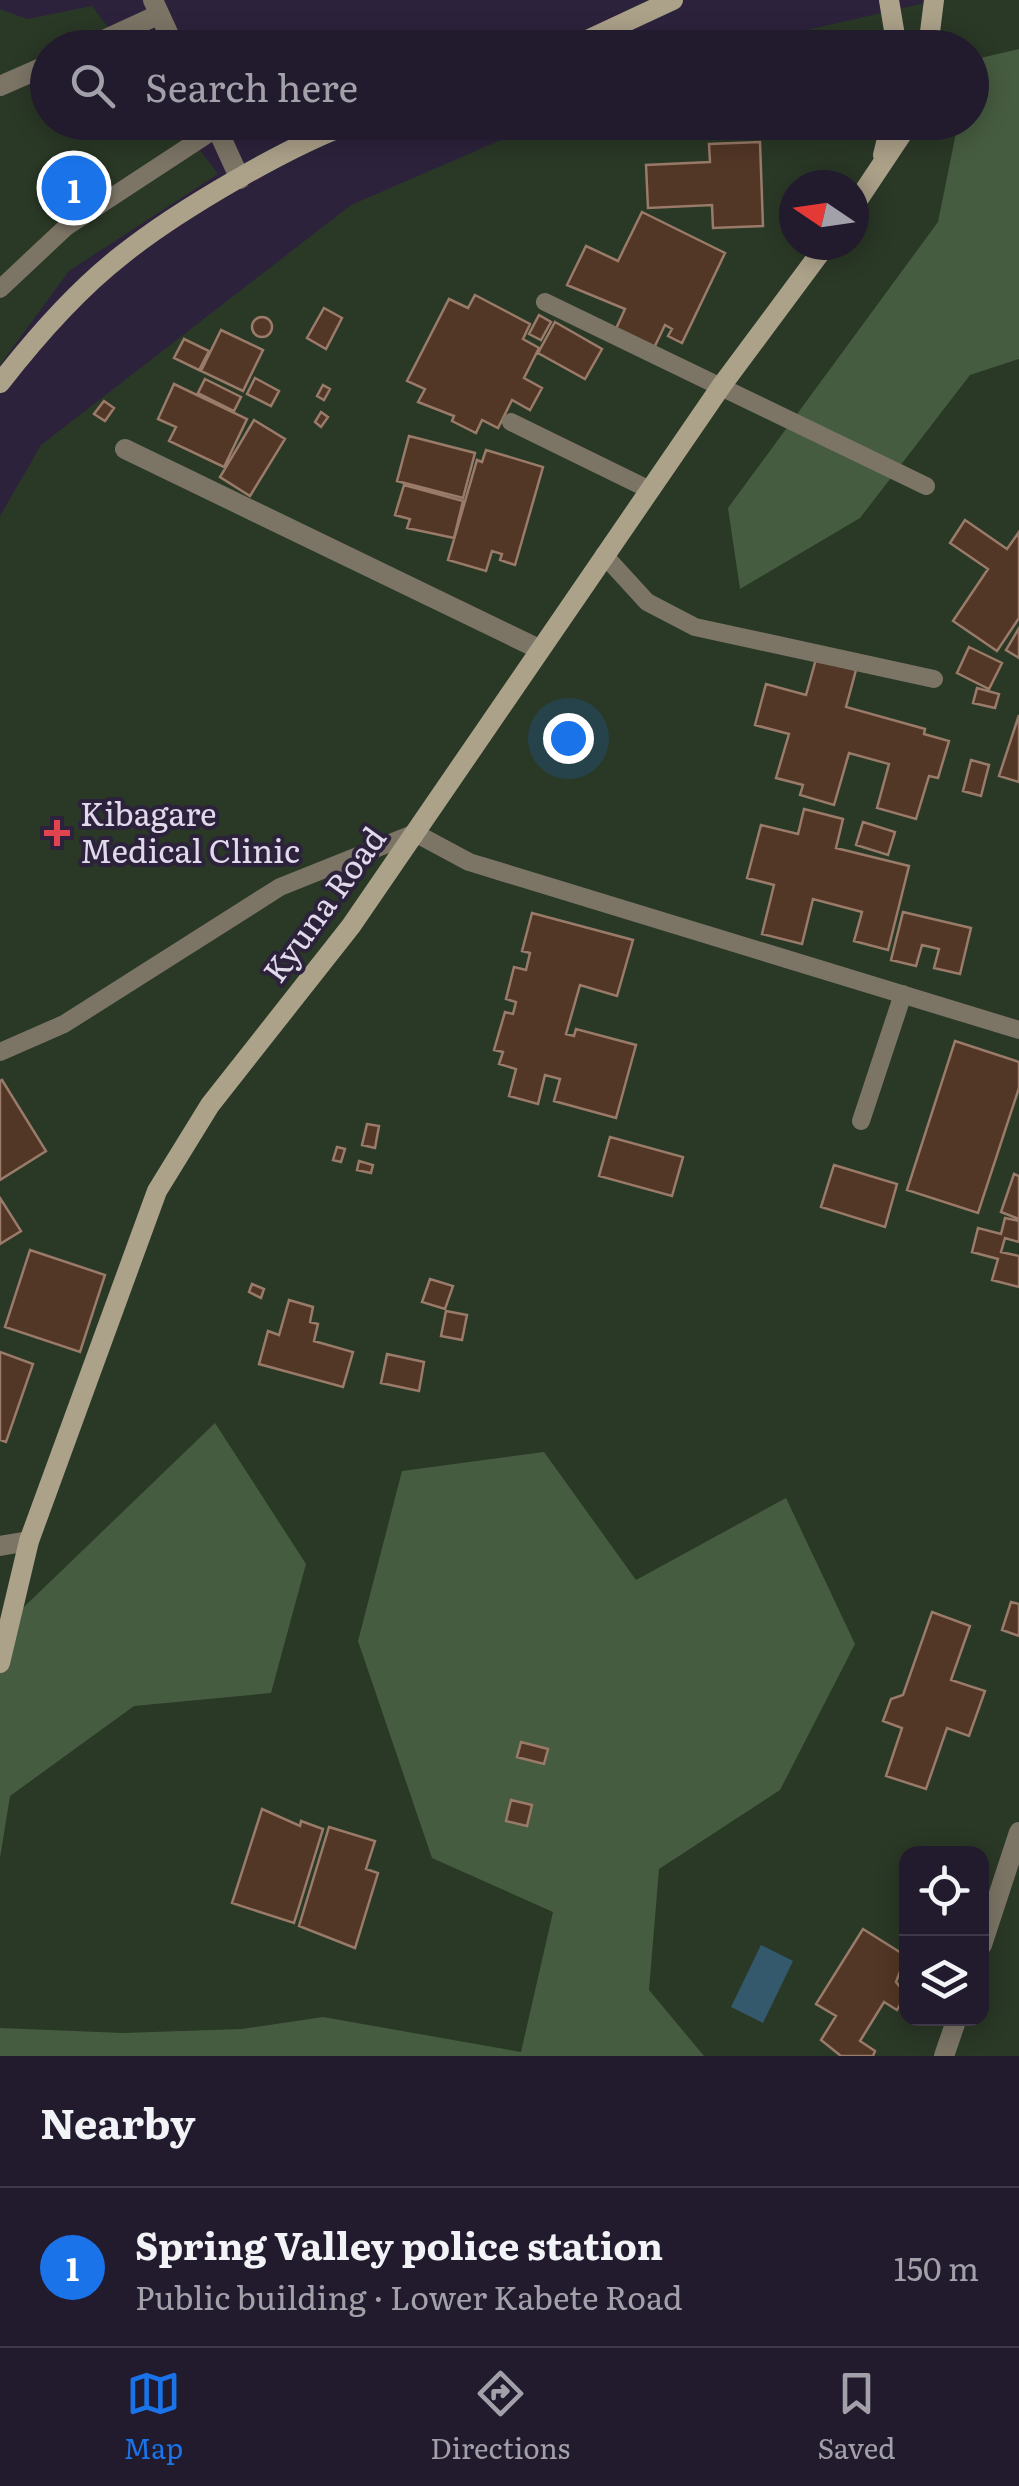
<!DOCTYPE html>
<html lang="en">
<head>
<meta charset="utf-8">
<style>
	body { margin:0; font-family:Literata,serif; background:#2e2739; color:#f1f3f6 }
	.controls { position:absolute; right:30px; bottom:30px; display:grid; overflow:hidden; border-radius:20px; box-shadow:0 5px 25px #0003 }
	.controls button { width:90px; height:90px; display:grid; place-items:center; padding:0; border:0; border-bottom:2px solid #3f3849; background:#221a2d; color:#f1f3f6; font:50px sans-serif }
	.compass { position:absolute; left:779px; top:170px; width:90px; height:90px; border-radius:50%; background:#221a2d; box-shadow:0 5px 25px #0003; rotate:283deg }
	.you { position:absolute; left:568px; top:738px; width:35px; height:35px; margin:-25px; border:8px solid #fff; border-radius:50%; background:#1a73e8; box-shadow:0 0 0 15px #1a73e833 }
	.badge { display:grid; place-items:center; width:65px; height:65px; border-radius:50%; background:#1a73e8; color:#fff; font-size:32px; font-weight:700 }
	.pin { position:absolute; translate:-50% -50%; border:5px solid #fff; box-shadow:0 2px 10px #0006 }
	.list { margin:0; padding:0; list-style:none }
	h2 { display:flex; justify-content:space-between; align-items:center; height:130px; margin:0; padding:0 40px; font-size:42px }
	h2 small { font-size:32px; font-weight:400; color:#a2a1aa }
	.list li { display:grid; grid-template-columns:65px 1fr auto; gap:30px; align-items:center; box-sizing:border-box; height:160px; padding:0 40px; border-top:2px solid #3f3849 }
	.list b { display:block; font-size:38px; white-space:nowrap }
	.list p { margin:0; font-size:32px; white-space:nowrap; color:#a2a1aa }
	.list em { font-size:32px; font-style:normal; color:#a2a1aa }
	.icon { flex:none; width:55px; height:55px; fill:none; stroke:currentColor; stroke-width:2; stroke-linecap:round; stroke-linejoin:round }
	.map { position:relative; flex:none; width:1019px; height:2056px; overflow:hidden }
	.search { position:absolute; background:#221a2d; box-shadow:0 5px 25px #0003; left:30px; right:30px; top:30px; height:110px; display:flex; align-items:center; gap:25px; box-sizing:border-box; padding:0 35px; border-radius:55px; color:#a2a1aa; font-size:38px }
	.sheet { height:290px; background:#221a2d }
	nav { display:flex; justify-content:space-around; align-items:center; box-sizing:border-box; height:140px; border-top:2px solid #3f3849; background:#221a2d; font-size:28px; color:#a2a1aa }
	nav a { display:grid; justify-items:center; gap:5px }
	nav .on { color:#1a73e8 }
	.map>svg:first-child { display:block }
	.green { fill:#2a3826; fill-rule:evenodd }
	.forest { fill:#465c40 }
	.water { fill:#34596d }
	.building { fill:#523626; stroke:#9a7a68; stroke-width:2.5 }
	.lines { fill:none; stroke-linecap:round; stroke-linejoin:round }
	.service { stroke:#7c7566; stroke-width:18 }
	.minor { stroke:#7c7566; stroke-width:20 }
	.secondary { stroke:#aca189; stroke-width:20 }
	.health-dot { fill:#e0444e; stroke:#2d223c; stroke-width:4 }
	.labels { text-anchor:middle; stroke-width:8; stroke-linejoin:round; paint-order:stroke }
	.poi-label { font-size:32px; fill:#e0daeb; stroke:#2d223c; text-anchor:start }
	.street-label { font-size:32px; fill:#e0daeb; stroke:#2d223c }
</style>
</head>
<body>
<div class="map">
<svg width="1019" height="2056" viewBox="0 0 1019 2056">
	<rect width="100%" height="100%" fill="#2d223c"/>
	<path class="green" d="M938,0H1019V2056H0V516L41,445L351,205L540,123L972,122V48L733,47ZM794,185H854V245H794ZM906,1854H982V2018H906Z
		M92,6L123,47L48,48V122L180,123L218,174L69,271L0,365V9L27,19Z"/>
	<path class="forest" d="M1019,49V359L970,375L860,518L740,589L728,508L938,222L958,123L972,122V60Z
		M215,1423L306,1564L271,1693L134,1706L10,1796L0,1858V1630Z
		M544,1452L636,1580L786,1498L855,1644L780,1790L659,1869L649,1990L704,2056H0V2028L123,2033L242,2029L323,2017L521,2052L553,1912L432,1858L358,1641L402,1471Z"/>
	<path class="water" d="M761,1945L793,1961L763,2023L731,2007Z"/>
	<path class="building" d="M760,142L763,226L713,228L712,205L648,208L646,165L710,162L709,144Z
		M642,212L725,253L682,343L668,336L672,329L665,325L653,350L615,331L625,309L567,285L586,246L618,261Z
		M475,295L530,324L523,339L539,348L524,378L542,388L530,410L512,400L498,428L482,420L476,433L452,421L454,416L418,402L425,389L407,381L449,299L468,308Z
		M324,308L342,318L326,349L307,338Z
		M539,315L551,322L541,340L529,334Z
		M252 327a10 10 0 1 1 20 0a10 10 0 1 1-20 0Z
		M555,322L602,349L585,379L538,353Z
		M221,330L263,350L243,391L201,371Z
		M184,339L209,351L199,370L174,358Z
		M255,378L279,391L271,406L247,394Z
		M205,379L241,397L234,411L198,393Z
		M174,384L247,419L224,467L169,441L176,427L158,419Z
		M323,385L330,389L324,400L317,396Z
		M104,401L114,408L105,421L94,414Z
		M321,412L328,417L321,427L315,422Z
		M254,420L285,439L250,496L220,477Z
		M409,436L475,453L463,498L397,481Z
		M486,450L543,467L515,565L500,560L502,554L492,551L486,571L448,560L477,460L482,462Z
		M404,485L463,501L454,538L407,528L410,519L395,515Z
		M965,520L1007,549L1019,532V618L997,651L953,621L988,569L950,543Z
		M1019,628V658L1006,650Z
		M969,647L1002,663L989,689L957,673Z
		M816,659L856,670L846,707L925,729L924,734L949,741L938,778L929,776L916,819L877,808L889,764L849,753L834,805L800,795L803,785L776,778L789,734L755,725L766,684L806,695Z
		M977,688L999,694L995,708L973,703Z
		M1019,715V782L999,776Z
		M971,760L989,765L981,796L963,791Z
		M804,809L843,819L836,848L909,866L888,950L854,941L862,912L813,899L802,944L762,934L774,885L747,878L761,825L798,834Z
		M863,822L895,832L888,855L856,845Z
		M903,912L971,928L960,974L934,968L939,949L922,945L916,966L891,960Z
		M532,913L633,940L617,996L580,985L566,1034L574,1036L576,1029L636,1045L616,1118L554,1101L560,1079L545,1075L538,1104L509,1096L516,1069L499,1064L503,1052L494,1050L505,1012L513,1014L516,1002L506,999L514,967L526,970L530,953L522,951Z
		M955,1041L1019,1062V1088L978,1213L907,1190Z
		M2,1080L46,1151L0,1180V1081Z
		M367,1124L379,1126L375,1148L362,1145Z
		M610,1137L683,1157L672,1196L599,1176Z
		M337,1147L345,1149L341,1162L333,1160Z
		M359,1161L373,1165L371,1173L357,1170Z
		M834,1165L897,1184L885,1227L821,1207Z
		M1014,1174L1019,1176V1219L1001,1212Z
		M0,1198L21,1231L0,1244Z
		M1005,1218L1019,1221V1242L1005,1238L1001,1252L1019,1256V1287L992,1280L998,1259L972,1252L978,1228L1001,1234Z
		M30,1250L105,1275L80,1352L5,1327Z
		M430,1279L453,1286L445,1309L422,1302Z
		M252,1284L264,1289L261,1298L249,1292Z
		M289,1300L313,1307L310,1322L318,1324L314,1341L353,1352L343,1387L259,1364L268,1331L279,1335Z
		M446,1311L467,1315L462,1340L441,1336Z
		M0,1352L33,1364L6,1442L0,1440Z
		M387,1354L424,1362L419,1391L381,1383Z
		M1011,1602L1019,1604V1636L1002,1630Z
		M932,1612L970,1626L951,1680L985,1691L969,1736L947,1728L926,1789L886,1776L902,1728L883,1721L891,1699L903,1695Z
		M521,1742L548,1749L544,1764L517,1757Z
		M511,1800L532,1805L527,1826L506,1821Z
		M262,1809L300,1826L301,1821L323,1829L294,1923L232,1903Z
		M329,1827L375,1841L366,1869L378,1873L355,1948L299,1926Z
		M863,1929L906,1956L896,1982L906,1994L897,2010L884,2002L860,2041L875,2051L873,2056H841L821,2040L836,2016L816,2004Z"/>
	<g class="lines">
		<path class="service" d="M0,289L66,227L217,128
			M545,302L926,486
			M511,422L650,490
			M604,555L647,602L695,627L934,679
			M0,1052L64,1024L280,887L415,833L469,862L1019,1030
			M861,1121L903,994"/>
		<path class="minor" d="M153,0L175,48
			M86,48L158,15
			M0,86L48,65
			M214,122L240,179
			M125,449L539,649
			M0,1546L29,1541
			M982,1945L1019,1832
			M944,2056L957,2018"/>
		<path class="secondary" d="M889,0L897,48
			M570,48L673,0
			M928,48L934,0
			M883,155L891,122
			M854,206L910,122
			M0,383C35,338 77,290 122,255C177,211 289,145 355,122
			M0,1663L29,1541L157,1191L210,1105L351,926L722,385L826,245"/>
	</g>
	<path class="health-dot" d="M52 818h10v10h10v10h-10v10h-10v-10h-10v-10h10z"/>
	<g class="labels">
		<g class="poi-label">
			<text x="80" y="826">Kibagare<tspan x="80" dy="37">Medical Clinic</tspan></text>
		</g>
		<g class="street-label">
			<text transform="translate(325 905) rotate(-54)" y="11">Kyuna Road</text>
		</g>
	</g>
</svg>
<div class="controls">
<button><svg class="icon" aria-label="locate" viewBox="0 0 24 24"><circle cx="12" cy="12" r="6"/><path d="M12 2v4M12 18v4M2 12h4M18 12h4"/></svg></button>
<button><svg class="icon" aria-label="layers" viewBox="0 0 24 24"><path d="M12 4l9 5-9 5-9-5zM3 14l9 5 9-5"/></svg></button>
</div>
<svg class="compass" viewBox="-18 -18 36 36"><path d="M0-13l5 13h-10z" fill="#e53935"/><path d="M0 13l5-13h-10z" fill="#a2a1aa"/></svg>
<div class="you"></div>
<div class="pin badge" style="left:74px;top:188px">1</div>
<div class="search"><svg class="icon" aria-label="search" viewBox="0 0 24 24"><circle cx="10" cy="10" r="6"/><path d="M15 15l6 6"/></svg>Search here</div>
</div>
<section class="sheet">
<h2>Nearby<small></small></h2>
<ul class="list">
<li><span class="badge">1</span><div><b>Spring Valley police station</b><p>Public building · Lower Kabete Road</p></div><em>150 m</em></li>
</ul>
</section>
<nav>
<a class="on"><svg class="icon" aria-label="map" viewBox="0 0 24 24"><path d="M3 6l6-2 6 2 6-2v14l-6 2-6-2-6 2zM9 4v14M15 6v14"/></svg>Map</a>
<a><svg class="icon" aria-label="directions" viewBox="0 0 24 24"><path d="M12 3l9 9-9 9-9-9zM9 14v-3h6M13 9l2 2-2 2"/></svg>Directions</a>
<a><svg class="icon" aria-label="saved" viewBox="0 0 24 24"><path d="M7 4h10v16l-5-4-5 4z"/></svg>Saved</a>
</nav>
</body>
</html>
